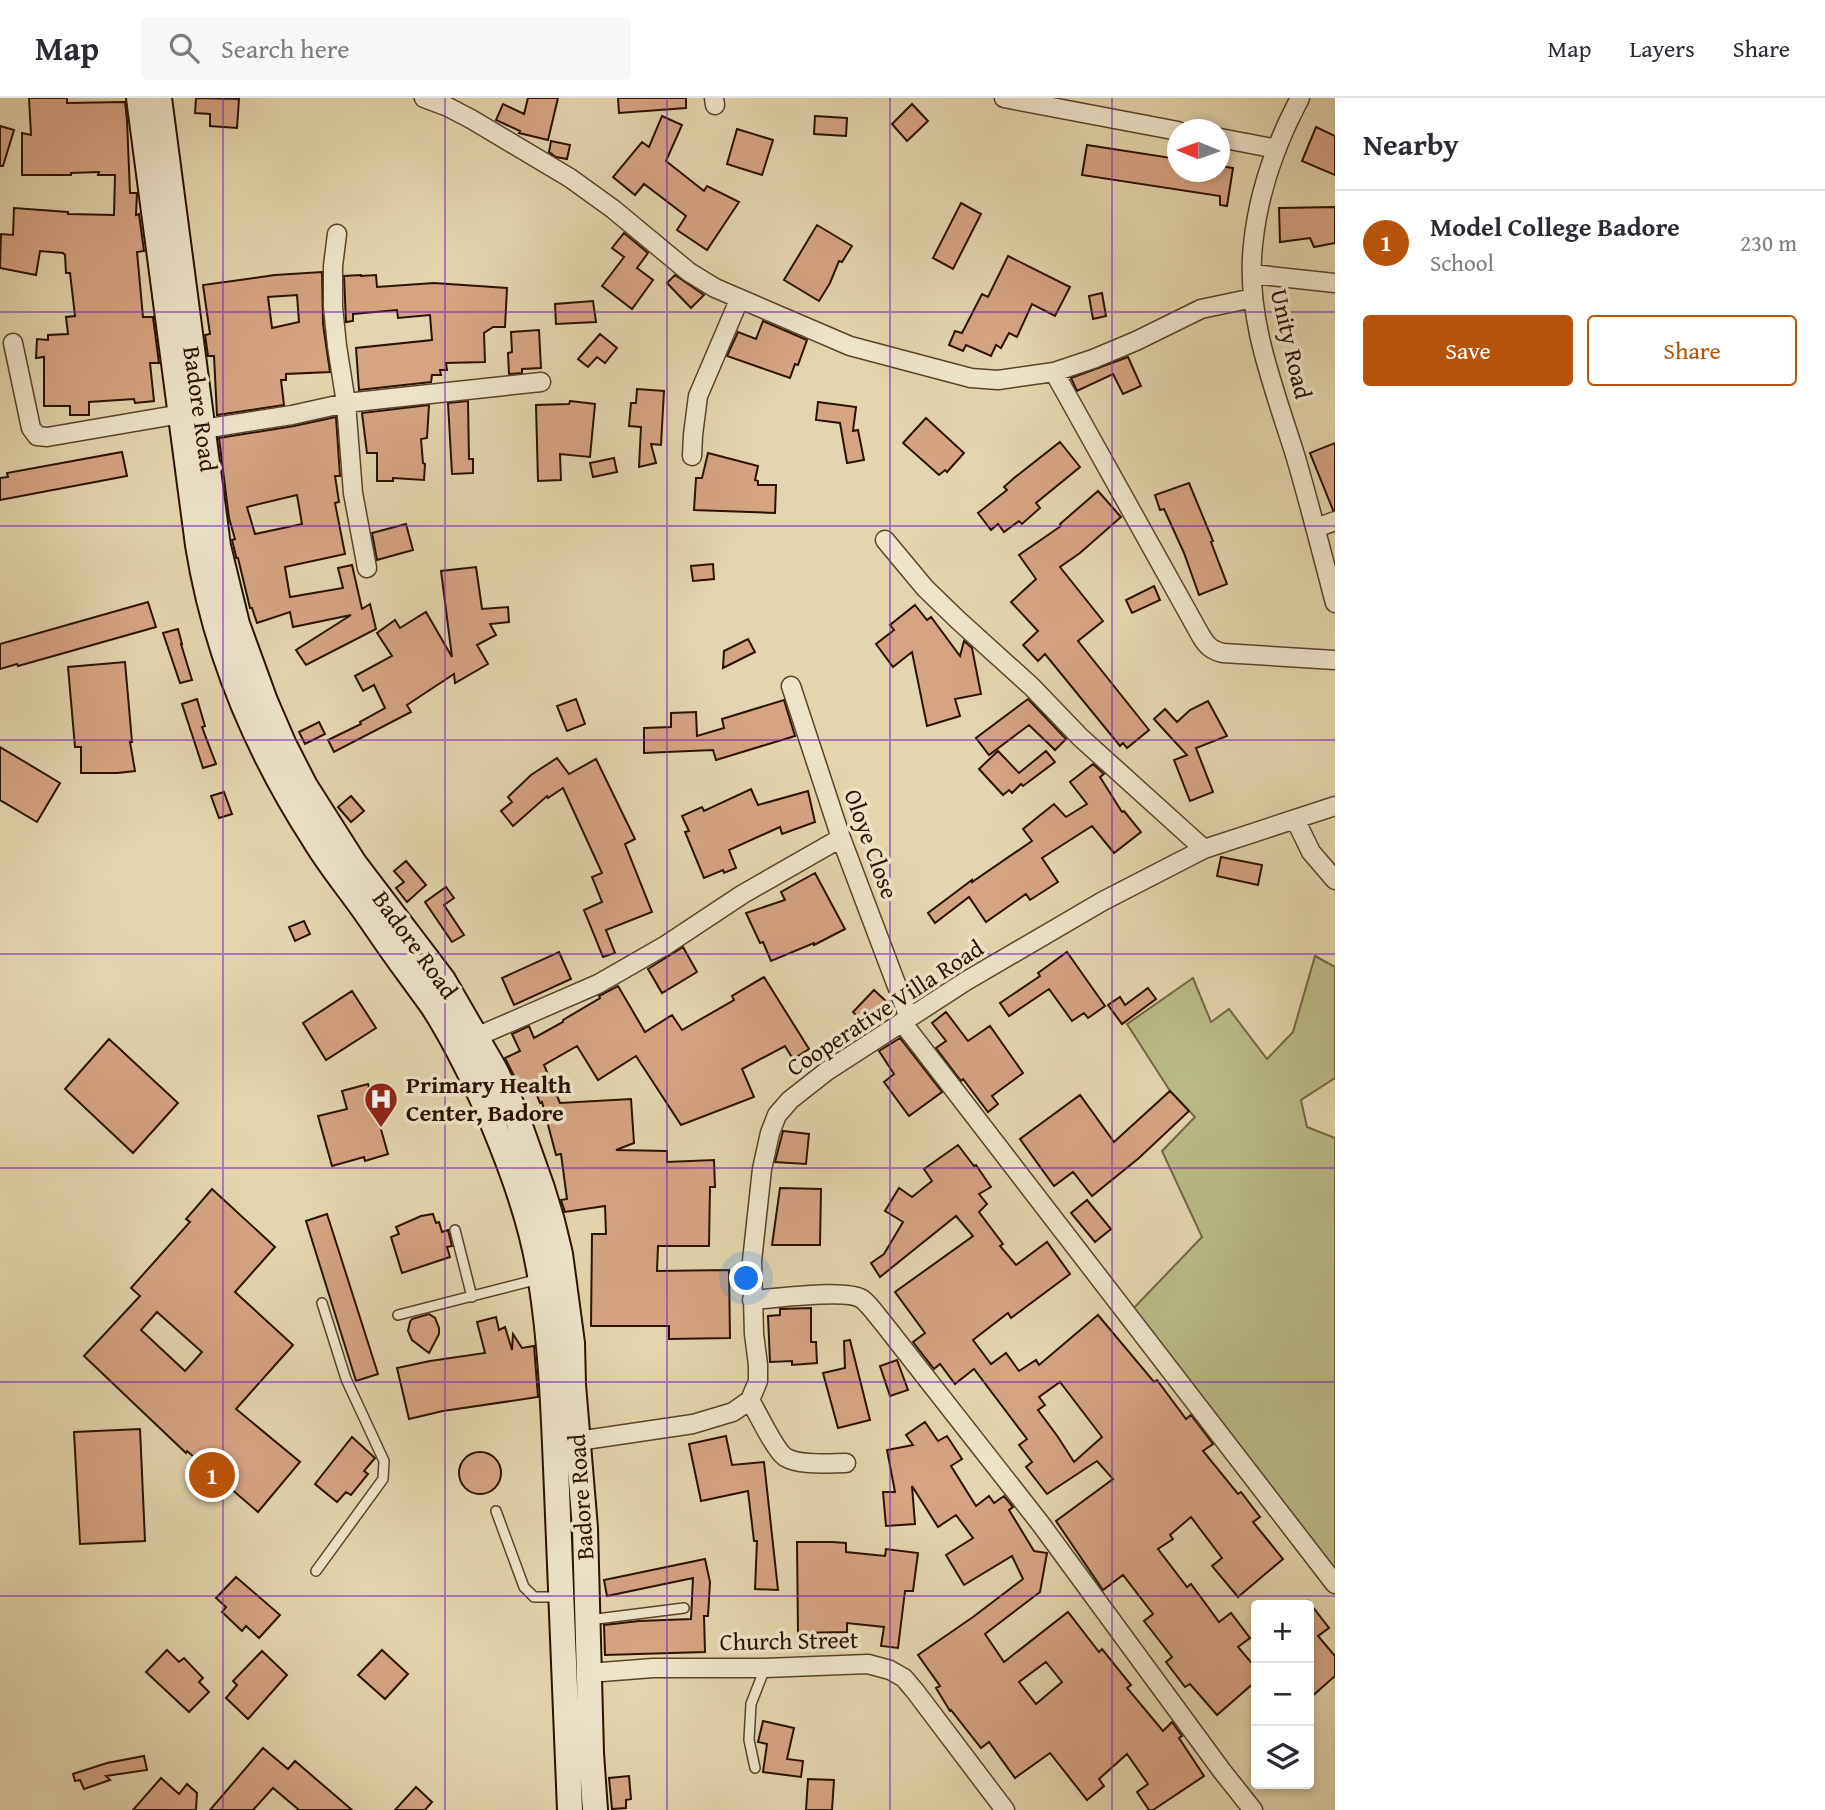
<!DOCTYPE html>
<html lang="en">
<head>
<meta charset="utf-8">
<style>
	body { margin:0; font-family:"Gentium Book Plus",serif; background:#f7f7f7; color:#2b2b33 }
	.controls { position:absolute; right:21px; bottom:21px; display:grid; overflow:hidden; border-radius:7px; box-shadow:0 4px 10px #0003 }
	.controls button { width:63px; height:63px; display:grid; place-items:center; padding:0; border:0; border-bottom:2px solid #e1e1e2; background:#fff; color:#2b2b33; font:35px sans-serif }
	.compass { position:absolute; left:1167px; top:21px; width:63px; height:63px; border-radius:50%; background:#fff; box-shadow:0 4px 10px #0003; rotate:271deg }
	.you { position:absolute; left:747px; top:1181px; width:24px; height:24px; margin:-18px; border:5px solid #fff; border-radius:50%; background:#1a73e8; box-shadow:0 0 0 10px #1a73e833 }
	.badge { display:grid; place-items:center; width:46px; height:46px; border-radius:50%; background:#b45309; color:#fff; font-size:23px; font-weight:700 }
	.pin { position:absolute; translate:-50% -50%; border:4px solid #fff; box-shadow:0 2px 7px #0006 }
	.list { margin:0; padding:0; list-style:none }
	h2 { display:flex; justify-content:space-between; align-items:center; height:91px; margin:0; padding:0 28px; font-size:30px }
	h2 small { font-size:23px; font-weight:400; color:#7c7c81 }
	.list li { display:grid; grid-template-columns:46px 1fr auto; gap:21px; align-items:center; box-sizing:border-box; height:105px; padding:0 28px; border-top:2px solid #e1e1e2 }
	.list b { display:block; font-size:26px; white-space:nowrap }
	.list p { margin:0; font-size:23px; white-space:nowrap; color:#7c7c81 }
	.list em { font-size:23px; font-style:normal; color:#7c7c81 }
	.actions { display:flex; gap:14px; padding:21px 28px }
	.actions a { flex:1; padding:16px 0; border:2px solid #b45309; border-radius:7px; text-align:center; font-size:24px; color:#b45309 }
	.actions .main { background:#b45309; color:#fff }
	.icon { flex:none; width:38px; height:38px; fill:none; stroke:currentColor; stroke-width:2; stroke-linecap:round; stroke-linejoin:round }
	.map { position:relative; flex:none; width:1335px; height:1712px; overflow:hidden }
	header { display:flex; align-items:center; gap:42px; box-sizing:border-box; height:98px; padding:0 35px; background:#fff; border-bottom:2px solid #e1e1e2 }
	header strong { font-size:33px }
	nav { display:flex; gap:38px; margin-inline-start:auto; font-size:24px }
	.search { width:490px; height:63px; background:#f7f7f7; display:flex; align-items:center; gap:18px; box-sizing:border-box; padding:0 24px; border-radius:7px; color:#7c7c81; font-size:26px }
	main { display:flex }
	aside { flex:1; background:#fff }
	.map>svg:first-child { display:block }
	.green { fill:#babc85; stroke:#726742; stroke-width:2 }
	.building { fill:#d5a481; stroke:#2b1200; stroke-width:2; fill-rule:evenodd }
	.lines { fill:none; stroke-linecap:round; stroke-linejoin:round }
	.service-casing { stroke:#59432b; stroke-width:12 }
	.minor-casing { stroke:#59432b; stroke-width:21 }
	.secondary-casing { stroke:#2b1200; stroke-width:28 }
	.service { stroke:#ede4ca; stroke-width:9 }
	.minor { stroke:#ede4ca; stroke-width:18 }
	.secondary { stroke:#ede4ca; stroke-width:24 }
	.grid { fill:none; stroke:#7b2cbf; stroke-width:2; stroke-opacity:0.55 }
	.labels { text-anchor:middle; stroke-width:7; stroke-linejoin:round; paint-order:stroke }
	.street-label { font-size:24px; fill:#2b1200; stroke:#ede4ca }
	.poi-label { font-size:24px; font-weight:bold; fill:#2b1200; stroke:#ede4ca; text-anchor:start }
</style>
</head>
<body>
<header>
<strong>Map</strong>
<div class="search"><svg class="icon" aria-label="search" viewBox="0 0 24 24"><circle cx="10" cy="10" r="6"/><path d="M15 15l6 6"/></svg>Search here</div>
<nav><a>Map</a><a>Layers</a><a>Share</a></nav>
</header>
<main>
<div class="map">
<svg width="1335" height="1712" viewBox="0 0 1335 1712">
	<rect width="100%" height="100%" fill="#e3d5ad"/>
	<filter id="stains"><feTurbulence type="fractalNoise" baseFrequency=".00286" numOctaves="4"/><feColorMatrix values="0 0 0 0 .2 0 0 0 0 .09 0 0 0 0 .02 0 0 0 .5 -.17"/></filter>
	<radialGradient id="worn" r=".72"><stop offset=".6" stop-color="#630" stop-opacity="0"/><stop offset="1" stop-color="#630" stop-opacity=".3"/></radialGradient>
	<path class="green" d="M1315,858L1335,869V980L1301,1002L1307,1029L1335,1040V1484L1128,1216L1202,1139L1162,1053L1195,1019L1170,993L1127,926L1193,880L1211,924L1229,911L1267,961L1293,934Z"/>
	<path class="building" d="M29,0H67V5L125,4L127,22L130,95H137L136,117L139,116L144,153L137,154L143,219H153L159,265H150L154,303L135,305L134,301L89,304V317H70V308H44V259L36,260L37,241L48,242V237L68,236L66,219L75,218L70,175H66L65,157L63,155L40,153L36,177L0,170L1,136L13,137L14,110L68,114V116L114,117L115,77H98L99,74L71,75V77H22V35L31,37Z
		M196,0L239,1L237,30L210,28V16L195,15Z
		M528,0H558L548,42L519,35L520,33L496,22L503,6L524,16Z
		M618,0H686V10L619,15Z
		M912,6L928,23L907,43L892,26Z
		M662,18L682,27L666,63L704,93L707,88L739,104L707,152L677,132L686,118L644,86L635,97L613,79L642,44L649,49Z
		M815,18L847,20L846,38L814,36Z
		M0,28L14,32L3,68H0Z
		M1316,29L1335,38V77L1302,63Z
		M737,31L773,42L762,77L727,66Z
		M551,43L570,47L567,61L556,59L549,54Z
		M1087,47L1178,61V74H1220V68L1233,70L1227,108L1220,107V98L1082,77Z
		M961,105L981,116L953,171L933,160Z
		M1335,109V145L1314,149L1310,140L1280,144L1279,110Z
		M817,127L852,148L842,164L839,163L830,185L819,203L784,182Z
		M624,135L648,155L637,170L653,182L632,211L602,188L624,159L612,150Z
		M1008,158L1070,189L1055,218L1032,206L1017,239L1009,235L1001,250L996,247L991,258L966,247L963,253L949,247L955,233L962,235L982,196L988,199Z
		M322,174L323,226L330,274L286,276V282H281L284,307L217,317L214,258H208L205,237L210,236L203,187L275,177ZM297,197L299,224L272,230L268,199Z
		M361,177V178L376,177L377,189L434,185L507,190L505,229H493L484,235L485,264L446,265L447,272H440L441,277H432L431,284L359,292L356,250L432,242L430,217L398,220L397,212L353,216V223L346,224L344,178Z
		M675,177L704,197L691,210L667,185Z
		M1102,195L1106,218L1093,221L1089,198Z
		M593,203L596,224L556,226L555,206Z
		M763,223L807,242L798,267L795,266L790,280L727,258L738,234L756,241Z
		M539,232L541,270L522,271V275L509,276L508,255L512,254L511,234Z
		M600,236L617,250L605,265L597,259L588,269L578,261Z
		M1128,259L1141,288L1123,296L1113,276L1077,293L1071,280Z
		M637,291L664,293L661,347L651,346L656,365L639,369L641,329L629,328L631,305H636Z
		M468,303L469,361H473V375L452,376L448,305Z
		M570,303L595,306L590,359L560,356L561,382L538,383L536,307L569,306Z
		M818,304L856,309L853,333L858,332L864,362L847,365L840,325L816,322Z
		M429,307L427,340L421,341L423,365L425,366L424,382L393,380V383H377V355H367L362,315Z
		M336,319L340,378H335L339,404L335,405L345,456L285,469L290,499L343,490L338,470L352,467L362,511L370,506L376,531L306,567L296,552L351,517L293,529L290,514L257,525L252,510H250L238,460H236V458L232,442L235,441L229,420L219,340L294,328ZM297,397L302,426L255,436L247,409Z
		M926,320L964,355L947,374L945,372L939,377L903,345Z
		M1060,344L1080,369L1036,405L1040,410L1022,426L1019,423L1004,434L998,426L991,432L978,415L1007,392L1004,389L1014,380Z
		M1335,345V412H1333L1310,355Z
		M122,354L127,378L0,402V380L8,379L7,375Z
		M708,355L758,368L755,382L758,383V387H776L775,415L694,412L696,380H702Z
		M614,360L617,374L593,379L590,365Z
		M1189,385L1213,443L1211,444L1227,486L1199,497L1184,455L1164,411L1160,412L1155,397Z
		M1098,393L1121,419L1080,455L1060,469L1103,523L1078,543L1149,632L1127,650L1123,645L1120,648L1045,556L1038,563L1023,547L1038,533L1011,504L1036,481L1019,457L1061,428L1060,426Z
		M406,426L413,452L377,462L372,435Z
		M713,466L714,481L693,483L691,468Z
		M476,469L482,511L508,509L509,524L490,526L496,537L477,547L488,566L455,585L454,576L407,607L411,614L334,654L328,642L361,626L360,624L385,610L374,587L363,593L355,578L392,558L377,535L395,522L400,530L426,514L452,559L441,473Z
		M1154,488L1160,502L1132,515L1126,502Z
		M148,504L156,529L18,568L17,566L0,571V546Z
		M915,507L927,522L931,519L960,558L964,543L972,550L981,596L955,601L960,618L927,628L912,554L893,569L876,546L894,532L890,527Z
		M178,531L182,546H181L192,582L180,585L163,535Z
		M748,541L755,554L723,570L724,553Z
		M125,564L132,644H130L135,673L117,675H81V649H75L68,569Z
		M197,601L205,628L202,629L216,666L203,670L182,606Z
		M576,601L585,626L567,633L557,608Z
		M1028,601L1066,641L1055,652L1029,627L989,657L976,640Z
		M784,602L795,638L716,662L713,652L644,655V630L671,629V615L696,614L697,638L724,630L722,621Z
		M1208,603L1227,638L1196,650L1213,694L1190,703L1174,662L1187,657L1154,621L1165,611L1177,624L1190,612Z
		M319,624L325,636L305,646L299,634Z
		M0,649L60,685L37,724L0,702Z
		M998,653L1019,675L1046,653L1055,664L1023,688L1021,686L1012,695L1009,692L1003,697L979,671Z
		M557,660L569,676L596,661L635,741L625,746L652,814L606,832L615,855L603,859L584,812L602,804L592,779L602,775L563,690L548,700L547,698L513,728L501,713L512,704L508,699L531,677Z
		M1093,666L1104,676L1100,679L1122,714L1124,713L1141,734L1114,755L1092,728L1042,760L1058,784L1030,802L1026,796L986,824L969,799L935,825L928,815L972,782V784L1032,743L1023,731L1054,706L1066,719L1087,706L1070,684Z
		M751,691L758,707L808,693L815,724L782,736L780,729L729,752L736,770L724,775L723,772L704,780L685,734L689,733L682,718L702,709L704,713Z
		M224,694L232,716L219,720L211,698Z
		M351,698L364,713L351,724L338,709Z
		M1221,759L1262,767L1258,787L1217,778Z
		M406,763L426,787L407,804L396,790L404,784L394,773Z
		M815,775L845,831L814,847V845L771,863L763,844L760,845L746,815L785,802L781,794Z
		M446,789L454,800L444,807L464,837L452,844L425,804Z
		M304,823L310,836L295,843L289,829Z
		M683,849L697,874L662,895L648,871Z
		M559,854L571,881L514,907L502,880Z
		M1067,854L1105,908L1088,920L1084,915L1072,923L1049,891L1009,918L1000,905L1040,878L1038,875Z
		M764,879L809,951L793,961L785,948L742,971L754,999L681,1027L636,958L598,982L577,948L544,967L560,1005L631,1001L634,1045L616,1052L667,1053V1064L714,1062L715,1089H710L709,1148H658L657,1173L729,1172L730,1240L669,1241V1228H591L592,1136H606L605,1108L565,1114L561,1102L567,1101L561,1056L556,1057L542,1004L540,1005L532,985L520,990L505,960L520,953L512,936L529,928L534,940L563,924V922L600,900L599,898L618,888L645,934L672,917L682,932L734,902L732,898Z
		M1148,890L1156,901L1122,926L1108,907L1120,899L1125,907Z
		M874,892L887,904L865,927L853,914Z
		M352,893L376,930L326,962L303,925Z
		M946,914L968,943L990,928L1023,975L992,998L998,1006L988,1014L963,981L961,983L936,950L946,943L932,925Z
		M900,940L942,994L909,1018L884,984L894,976L879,953Z
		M109,941L178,1005L133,1055L65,991Z
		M368,986L388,1056L365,1063L364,1059L332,1068L318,1018L347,1011L342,993Z
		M1170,993L1189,1013L1139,1060L1092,1098L1073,1074L1054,1088L1020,1041L1080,997L1114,1044Z
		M783,1033L809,1036L806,1066L775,1064Z
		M958,1047L974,1068L976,1067L991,1089L979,1096L987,1106L979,1114L1003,1146L1000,1148L1016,1167L1047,1144L1070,1176L1011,1220L1008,1215L973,1242L991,1266L1006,1255L1019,1273L1036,1262L1039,1267L1098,1217L1154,1284L1157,1282L1186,1321L1191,1317L1213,1346L1203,1353L1238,1396L1241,1394L1260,1419L1253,1424L1283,1461L1238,1499L1212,1468L1222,1460L1191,1419L1170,1437L1173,1441L1158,1451L1187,1489L1191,1486L1219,1524L1231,1515L1250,1540L1238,1549L1256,1570V1583L1217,1617L1190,1586L1185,1589L1166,1564L1172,1559L1144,1523L1153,1516L1123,1477L1103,1492L1056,1423L1113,1381L1097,1363L1047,1396L1026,1369L1032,1364L1019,1347L1027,1341L974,1271L955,1286L940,1266L934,1271L913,1244L925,1235L895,1194L973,1138L956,1118L880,1179L871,1165L884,1156L903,1124L885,1113L899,1090L912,1099L932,1083L924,1071ZM1060,1284L1102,1339L1074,1364L1058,1339L1038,1312L1045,1307L1039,1299Z
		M780,1090L821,1091L820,1147H772Z
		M212,1091L275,1149L235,1194L293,1247L236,1311L300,1364L258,1414L187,1353L186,1355L84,1258L140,1198L131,1190L190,1124L186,1121ZM157,1214L202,1254L185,1273L141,1232Z
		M1087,1102L1111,1131L1095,1144L1071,1115Z
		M327,1116L378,1276L356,1283L306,1123Z
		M433,1116L436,1125L439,1124L442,1134L448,1132L452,1148L447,1149L450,1159L402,1175L391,1139L399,1136L396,1129L421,1118Z
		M811,1210V1244H816L817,1265L792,1267V1263L770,1264L768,1218L780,1217V1211Z
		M429,1216L435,1220L439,1230V1236L429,1255L412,1242L408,1233L410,1224L412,1221Z
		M496,1219L499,1232L505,1229L512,1252L513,1236L522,1250L534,1248L538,1299L443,1313L409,1321L397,1270L430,1263L485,1255L477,1224Z
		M850,1242L870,1322L838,1330L823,1275L845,1270L844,1243Z
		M897,1262L908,1292L890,1298L880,1268Z
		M925,1324L938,1343L947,1338L962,1361L951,1368L976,1408L989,1398L994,1405L1004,1398L1013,1409L1009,1412L1034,1453L1047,1455L1040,1494L985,1536L1004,1564L1068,1514L1099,1554L1102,1551L1131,1587L1127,1590L1163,1633L1172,1624L1182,1638L1179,1640L1204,1678L1153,1712H1149L1137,1694L1148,1686L1127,1656L1099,1681L1104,1688L1087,1702L1050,1655L1015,1680L989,1644L981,1650L951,1612L950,1613L936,1590L940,1588L918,1557L973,1519L1023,1481L1012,1458L964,1487L946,1457L973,1440L956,1417L938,1429L912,1388L915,1426L886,1428L883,1394H895L887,1352L913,1347L906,1337ZM1046,1564L1062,1584L1036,1606L1019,1584Z
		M140,1331L145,1443L80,1446L74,1334Z
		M726,1338L732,1367L764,1364L778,1492L755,1491L757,1443H754L748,1393L701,1403L689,1346Z
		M352,1339L375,1360L364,1373L368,1376L351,1397L346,1394L337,1404L315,1386Z
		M459 1375a21 21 0 1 1 42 0a21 21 0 1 1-42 0Z
		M797,1444H832L846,1445V1454L885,1458L886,1451L918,1455L913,1493H905L898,1550L881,1548L884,1529L847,1525V1534L798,1535Z
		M705,1461L710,1484L708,1518H704L705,1554L605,1557L604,1527L639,1523L691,1521L693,1480L607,1498L604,1482Z
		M236,1479L280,1517L259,1540L246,1528L242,1533L222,1514L226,1509L216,1500Z
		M1309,1504L1329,1530L1318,1538L1335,1558V1578L1309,1601Z
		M167,1552L179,1564L184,1560L203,1580L199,1584L209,1594L189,1614L146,1574Z
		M382,1552L408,1576L385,1601L358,1577Z
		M262,1553L287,1577L248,1621L226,1600L237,1587L233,1583Z
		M763,1623L794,1630L787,1661L803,1663L801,1679L763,1674L767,1646L758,1644Z
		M263,1650L288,1671L295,1663L352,1712H299L273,1690L253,1712H210Z
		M144,1658L147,1672L106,1678L110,1682L84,1691L80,1682L75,1683L73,1676L107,1665Z
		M629,1678L631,1701L626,1702V1710L612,1711L609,1680Z
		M161,1680L179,1696L187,1686L197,1695L196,1712H133Z
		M808,1681L834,1682L832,1712H806Z
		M416,1689L432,1704L425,1712H395Z"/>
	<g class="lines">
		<g class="service-casing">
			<path id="service" d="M455,1132L472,1199
				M398,1217L539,1181
				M496,1413L524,1489L534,1499H561
				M316,1473L383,1381L384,1363L346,1281L322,1205
				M589,1522L684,1510
				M755,1670L749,1642L751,1606L765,1570"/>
		</g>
		<g class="minor-casing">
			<path id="minor" d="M424,0L448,9L471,21L570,80L613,111L689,174L715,190L850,248L971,280L998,282L1054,274L1093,261L1136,243L1201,211L1253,200
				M714,0L715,7
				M1004,0L1178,33
				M1300,0C1276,45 1258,96 1253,147C1245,220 1275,292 1296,360C1310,408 1322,456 1335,505
				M1220,40L1277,51
				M337,136L333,168V209L337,248L346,305L353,395L367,470
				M1252,176L1335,185
				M13,245L31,330L37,338L47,339L181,316
				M1054,274L1201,538C1207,548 1211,552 1223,555L1335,562
				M203,331L292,317L346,305L541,284
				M692,358L693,337L698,298L739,202
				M1316,430L1335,423
				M885,442L925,490L958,522L1032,589L1080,639L1204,751
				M791,588L841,740L909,920
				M1295,721L1311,754L1335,782
				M902,924L1335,1486
				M476,939L598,886L666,847L743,796L841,740
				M752,1202C774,1201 846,1190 862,1201C870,1207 877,1218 884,1226L1040,1425L1222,1673L1253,1712
				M750,1302C757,1314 775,1352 785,1359C799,1368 830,1365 846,1365
				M578,1343L693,1326L733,1314L750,1302L758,1283V1267L754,1236L752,1163L762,1071L770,1035L777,1017L790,1002L827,973L966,883L1103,803L1204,751L1335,708
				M589,1575L653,1570H765L868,1566L890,1572L904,1580L915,1593L1005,1712"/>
		</g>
		<g class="secondary-casing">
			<path id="secondary" d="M139,0L198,447C215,553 256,651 314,741C329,766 348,789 365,813C379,833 393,854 408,874C416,885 424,896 432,907C453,939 470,974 486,1009C510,1065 532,1123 541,1183C552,1252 554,1323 557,1393C562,1499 565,1606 570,1712
				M159,0L218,448L237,526L265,603L284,647L305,688L354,765L443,882L495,972L515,1014L542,1090L552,1123L560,1156L572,1245L573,1287L585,1430L591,1655L595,1712"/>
		</g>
		<use href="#service" class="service"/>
		<use href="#minor" class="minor"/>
		<use href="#secondary" class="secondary"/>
	</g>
	<path class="grid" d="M223,0V1712M445,0V1712M667,0V1712M890,0V1712M1112,0V1712M0,214H1335M0,428H1335M0,642H1335M0,856H1335M0,1070H1335M0,1284H1335M0,1498H1335"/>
	<defs>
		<g id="hospital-pin" transform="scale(1.75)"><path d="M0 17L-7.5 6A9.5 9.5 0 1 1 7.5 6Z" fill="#8f2418" stroke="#ede4ca"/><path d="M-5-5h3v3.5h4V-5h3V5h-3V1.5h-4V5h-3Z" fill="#fff"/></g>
	</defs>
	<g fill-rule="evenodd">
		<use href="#hospital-pin" x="381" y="1001"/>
	</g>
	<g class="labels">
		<g class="street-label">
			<text transform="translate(1291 246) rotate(77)" y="8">Unity Road</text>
			<text transform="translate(200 311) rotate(82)" y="8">Badore Road</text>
			<text transform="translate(871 746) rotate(70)" y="8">Oloye Close</text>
			<text transform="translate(415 847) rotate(54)" y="8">Badore Road</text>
			<text transform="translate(885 910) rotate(-33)" y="8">Cooperative Villa Road</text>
			<text transform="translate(581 1399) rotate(-94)" y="8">Badore Road</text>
			<text transform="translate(789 1543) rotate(-1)" y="8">Church Street</text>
		</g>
		<g class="poi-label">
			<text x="406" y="995">Primary Health<tspan x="406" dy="28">Center, Badore</tspan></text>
		</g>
	</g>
	<rect width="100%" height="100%" filter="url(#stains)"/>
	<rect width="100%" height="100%" fill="url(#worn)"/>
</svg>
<div class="controls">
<button>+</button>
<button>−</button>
<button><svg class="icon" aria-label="layers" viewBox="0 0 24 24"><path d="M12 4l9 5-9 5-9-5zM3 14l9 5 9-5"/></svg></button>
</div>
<svg class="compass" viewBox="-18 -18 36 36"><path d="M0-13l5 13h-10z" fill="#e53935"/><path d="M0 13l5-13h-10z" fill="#7c7c81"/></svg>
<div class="you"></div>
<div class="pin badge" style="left:212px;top:1377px">1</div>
</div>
<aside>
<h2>Nearby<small></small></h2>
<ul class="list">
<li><span class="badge">1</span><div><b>Model College Badore</b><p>School</p></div><em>230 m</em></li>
</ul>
<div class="actions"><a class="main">Save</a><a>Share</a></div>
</aside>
</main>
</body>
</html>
